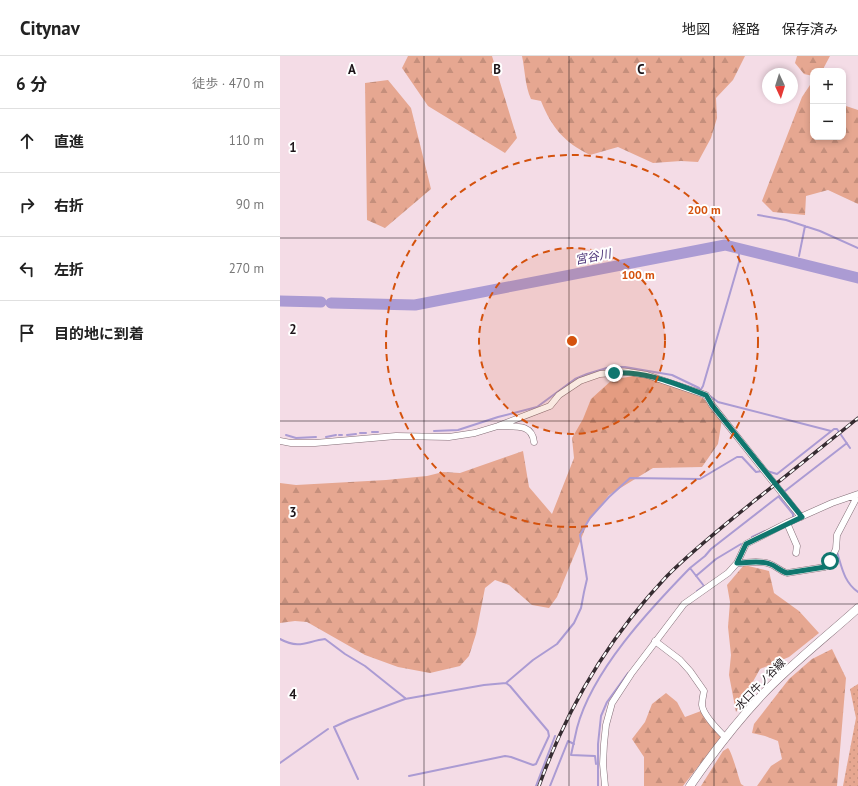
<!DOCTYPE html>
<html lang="ja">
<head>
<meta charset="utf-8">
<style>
	body { margin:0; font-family:"PT Sans","Noto Sans JP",sans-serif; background:#f6f6f6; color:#222 }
	.controls { position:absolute; right:12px; top:12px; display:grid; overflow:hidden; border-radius:8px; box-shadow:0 2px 6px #0003 }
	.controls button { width:36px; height:36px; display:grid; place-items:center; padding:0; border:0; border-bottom:1px solid #e0e0e0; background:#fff; color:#222; font:20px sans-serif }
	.compass { position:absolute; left:482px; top:12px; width:36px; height:36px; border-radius:50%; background:#fff; box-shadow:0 2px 6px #0003; rotate:176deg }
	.stop { position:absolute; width:12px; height:12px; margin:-9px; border:3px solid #0f766e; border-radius:50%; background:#fff }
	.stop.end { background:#0f766e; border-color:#fff; box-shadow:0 1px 4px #0008 }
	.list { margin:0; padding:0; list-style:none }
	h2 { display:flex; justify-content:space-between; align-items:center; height:52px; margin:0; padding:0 16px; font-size:17px }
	h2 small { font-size:13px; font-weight:400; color:#767676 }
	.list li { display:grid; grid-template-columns:26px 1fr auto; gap:12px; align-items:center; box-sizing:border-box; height:64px; padding:0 16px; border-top:1px solid #e0e0e0 }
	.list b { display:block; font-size:15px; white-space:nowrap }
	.list em { font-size:13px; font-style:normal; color:#767676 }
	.icon { flex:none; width:22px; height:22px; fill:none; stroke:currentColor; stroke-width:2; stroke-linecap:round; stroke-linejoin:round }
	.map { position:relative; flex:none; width:578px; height:730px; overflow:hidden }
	header { display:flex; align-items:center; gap:24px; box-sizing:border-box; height:56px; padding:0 20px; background:#fff; border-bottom:1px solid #e0e0e0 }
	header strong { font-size:19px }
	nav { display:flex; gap:22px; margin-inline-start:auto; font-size:14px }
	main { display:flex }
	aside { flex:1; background:#fff }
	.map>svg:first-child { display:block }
	.grass { fill:url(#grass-dots) }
	.forest { fill:url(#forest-firs) }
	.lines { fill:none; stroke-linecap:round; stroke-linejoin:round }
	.stream { stroke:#ab9bd3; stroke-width:2 }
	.river { stroke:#ab9bd3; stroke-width:11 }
	.minor-casing { stroke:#836e77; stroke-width:7 }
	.major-casing { stroke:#836e77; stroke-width:9 }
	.minor { stroke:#fff; stroke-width:6 }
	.major { stroke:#fff; stroke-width:8 }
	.rail-casing { stroke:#362c31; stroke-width:3.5 }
	.rail { stroke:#fff; stroke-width:2; stroke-dasharray:6; stroke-linecap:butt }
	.route { stroke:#0f766e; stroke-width:5 }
	.grid { fill:none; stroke:#1d1519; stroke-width:1; stroke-opacity:0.55 }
	.ring { fill:none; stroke:#d4520d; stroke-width:2; stroke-dasharray:7 5 }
	.labels { text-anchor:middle; stroke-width:4; stroke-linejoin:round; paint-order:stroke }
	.street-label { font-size:11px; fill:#1d1519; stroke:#fff }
	.water-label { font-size:12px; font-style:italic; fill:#4b3276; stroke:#fff }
	.grid-label { font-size:13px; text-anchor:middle; font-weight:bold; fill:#1d1519; stroke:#fff; stroke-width:4; stroke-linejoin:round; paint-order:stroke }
	.centre { fill:#d4520d; stroke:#fff; stroke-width:2 }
	.ring-label { font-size:12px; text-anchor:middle; font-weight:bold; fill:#d4520d; stroke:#fff; stroke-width:4; stroke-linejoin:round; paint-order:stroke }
</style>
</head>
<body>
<header>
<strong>Citynav</strong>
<nav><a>地図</a><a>経路</a><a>保存済み</a></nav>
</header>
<main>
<aside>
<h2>6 分<small>徒歩 · 470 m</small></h2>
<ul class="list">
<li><svg class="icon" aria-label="ahead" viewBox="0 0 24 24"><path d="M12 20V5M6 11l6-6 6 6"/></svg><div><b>直進</b></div><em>110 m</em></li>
<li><svg class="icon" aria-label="right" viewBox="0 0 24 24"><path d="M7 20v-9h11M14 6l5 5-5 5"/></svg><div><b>右折</b></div><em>90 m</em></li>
<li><svg class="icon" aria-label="left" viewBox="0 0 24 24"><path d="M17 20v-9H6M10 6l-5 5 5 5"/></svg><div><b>左折</b></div><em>270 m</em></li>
<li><svg class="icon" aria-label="arrive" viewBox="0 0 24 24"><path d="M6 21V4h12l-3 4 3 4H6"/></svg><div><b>目的地に到着</b></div></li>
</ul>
</aside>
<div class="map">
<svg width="578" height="730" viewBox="0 0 578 730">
	<defs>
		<pattern id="grass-dots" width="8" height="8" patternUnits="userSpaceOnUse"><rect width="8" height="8" fill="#e6a791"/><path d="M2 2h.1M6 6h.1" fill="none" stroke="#c58f7c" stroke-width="1.8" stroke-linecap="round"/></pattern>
		<pattern id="forest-firs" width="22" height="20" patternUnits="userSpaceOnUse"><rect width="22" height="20" fill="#e6a791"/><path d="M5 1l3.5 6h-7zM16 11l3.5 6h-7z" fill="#c58f7c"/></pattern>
	</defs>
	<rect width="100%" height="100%" fill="#f4dce6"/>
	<path class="grass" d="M578,628V730H563L576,662L570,633Z"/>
	<path class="forest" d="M128,0H212L237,82L225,97L148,50L122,12Z
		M242,0H465L453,24L436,42L437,62L431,82L418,106L401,105L373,107L338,91L310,99C284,86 272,72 261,45L251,43C245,30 245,14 242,0Z
		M517,0H550L542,15H533V20L524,18L515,7Z
		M108,24L131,52L151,133L105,172L87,164L85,27Z
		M533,28V81H563V49L578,54V148L548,134L526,140L525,159L493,156L482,145L522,41L530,29Z
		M358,319L395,330L423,342L442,363L438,388L422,411L373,412L329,439L308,466L277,541L269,552L252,549L229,529L215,524L205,532L196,578L189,600L180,610L150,617L118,611L85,599L27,566L15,565L0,567V427L16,429L106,424L147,420L163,416L180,417L243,395L249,431L272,458L294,402L292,382L303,363L311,343L332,324Z
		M464,509L489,515L494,537L519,555L539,577L509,601L480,613L456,656L449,619L451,599L448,571L450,546L447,529Z
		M552,593L566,622L557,730H477L491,710L502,703L498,685L485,680L472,677L474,668L509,623L532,603Z
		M386,637L397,646L405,661L421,655L442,680L403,730H364V701L352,683L365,666L372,648Z
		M448,692C452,696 458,720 461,728L464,730H421L443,695Z"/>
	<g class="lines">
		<path class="stream" d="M478,159L506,164L540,175L578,192
			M519,200L525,170
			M430,340L438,346L551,375
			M154,375L178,374L218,361L257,351L295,323L307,318L330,311H345L380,317L392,319L417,331L419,332L420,335L423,330L459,206V193
			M92,376H98
			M80,377H86
			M6,379L16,382L36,381
			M59,379H62
			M67,379L76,378
			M46,381L56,379
			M487,415L497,418L554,373H557L570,392
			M505,435L567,387
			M499,441L513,458V462
			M472,481L485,475
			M557,496C562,512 564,526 578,536
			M416,520L436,503L461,488
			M417,535L424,530L410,512L425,500L431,493L499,440
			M0,583C20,594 27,585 45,583L65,598L85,610L125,642
			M0,707L48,673
			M316,708L315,700L291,699C293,690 295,681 297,672C312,615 369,554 410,512
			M129,720L225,700L231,701L253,709L256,708L269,680L268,675L230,630L226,627
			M78,723L54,671L69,664L125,643L204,629L226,627L253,604L277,588L294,567L301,552L304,536L307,523L300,479L310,462L329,441L350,422L420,423L457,401H462L476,416L482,415
			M256,730L275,680
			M270,730L288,685L294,688
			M318,730V688L321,660L327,646L348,617"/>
		<path class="river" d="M0,245L41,246
			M51,247L135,249L445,189L578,222"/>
		<g class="minor-casing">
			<path id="minor" d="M219,370C234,371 252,367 254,386
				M0,385L11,387H35L116,380L169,381L195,377L218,370L270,350L279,339L300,325L320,318L348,316L367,319L426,339L432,349L521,461
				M507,467L517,490L516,497
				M457,507C467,507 480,504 490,508C496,510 500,515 507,517L545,511L550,505L556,493L557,479L578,439
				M375,585L400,604L410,615L424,635C423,640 422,645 422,649C423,659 438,674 445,681
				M325,730L323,708L324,688L326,669L332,647L351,618L404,548L448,517L457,507L466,488L507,467L552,447L578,438"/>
		</g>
		<g class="major-casing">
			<path id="major" d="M410,730C432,698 455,668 481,640C511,608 546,581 578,552"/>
		</g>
		<use href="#minor" class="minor"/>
		<use href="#major" class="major"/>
		<g class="rail-casing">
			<path id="rail" d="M259,730C287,652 330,580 387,520C414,493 445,469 474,445C509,418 543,390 578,362"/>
		</g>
		<use href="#rail" class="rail"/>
	</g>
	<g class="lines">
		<path class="route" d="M334,317C367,315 396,328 426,339L432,349L522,461L466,488L457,507C467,507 480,504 490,508C496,510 500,515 507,517L545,511L550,505"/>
	</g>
	<path class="grid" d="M144,0V730M289,0V730M434,0V730M0,182H578M0,365H578M0,548H578"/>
	<circle cx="292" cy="285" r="93" fill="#d4520d" fill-opacity=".12"/>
	<g class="ring">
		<circle cx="292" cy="285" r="93"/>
		<circle cx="292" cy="285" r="186"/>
	</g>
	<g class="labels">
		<g class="street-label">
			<text transform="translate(480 628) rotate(-46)" y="4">水口牛ノ谷線</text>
		</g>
		<g class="water-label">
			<text transform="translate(313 201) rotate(-11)" y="4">宮谷川</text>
		</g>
	</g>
	<g class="grid-label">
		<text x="72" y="18">A</text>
		<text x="217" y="18">B</text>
		<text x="361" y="18">C</text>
		<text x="13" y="96">1</text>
		<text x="13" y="278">2</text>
		<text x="13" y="461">3</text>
		<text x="13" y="643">4</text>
	</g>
	<circle cx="292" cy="285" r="6" class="centre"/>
	<g class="ring-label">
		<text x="424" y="158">200 m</text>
		<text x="358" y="223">100 m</text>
	</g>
</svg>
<div class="controls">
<button>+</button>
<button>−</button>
</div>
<svg class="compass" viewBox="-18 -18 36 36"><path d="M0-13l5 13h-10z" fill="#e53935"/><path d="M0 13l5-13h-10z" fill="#767676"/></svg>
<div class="stop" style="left:550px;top:505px"></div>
<div class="stop end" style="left:334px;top:317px"></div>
</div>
</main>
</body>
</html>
